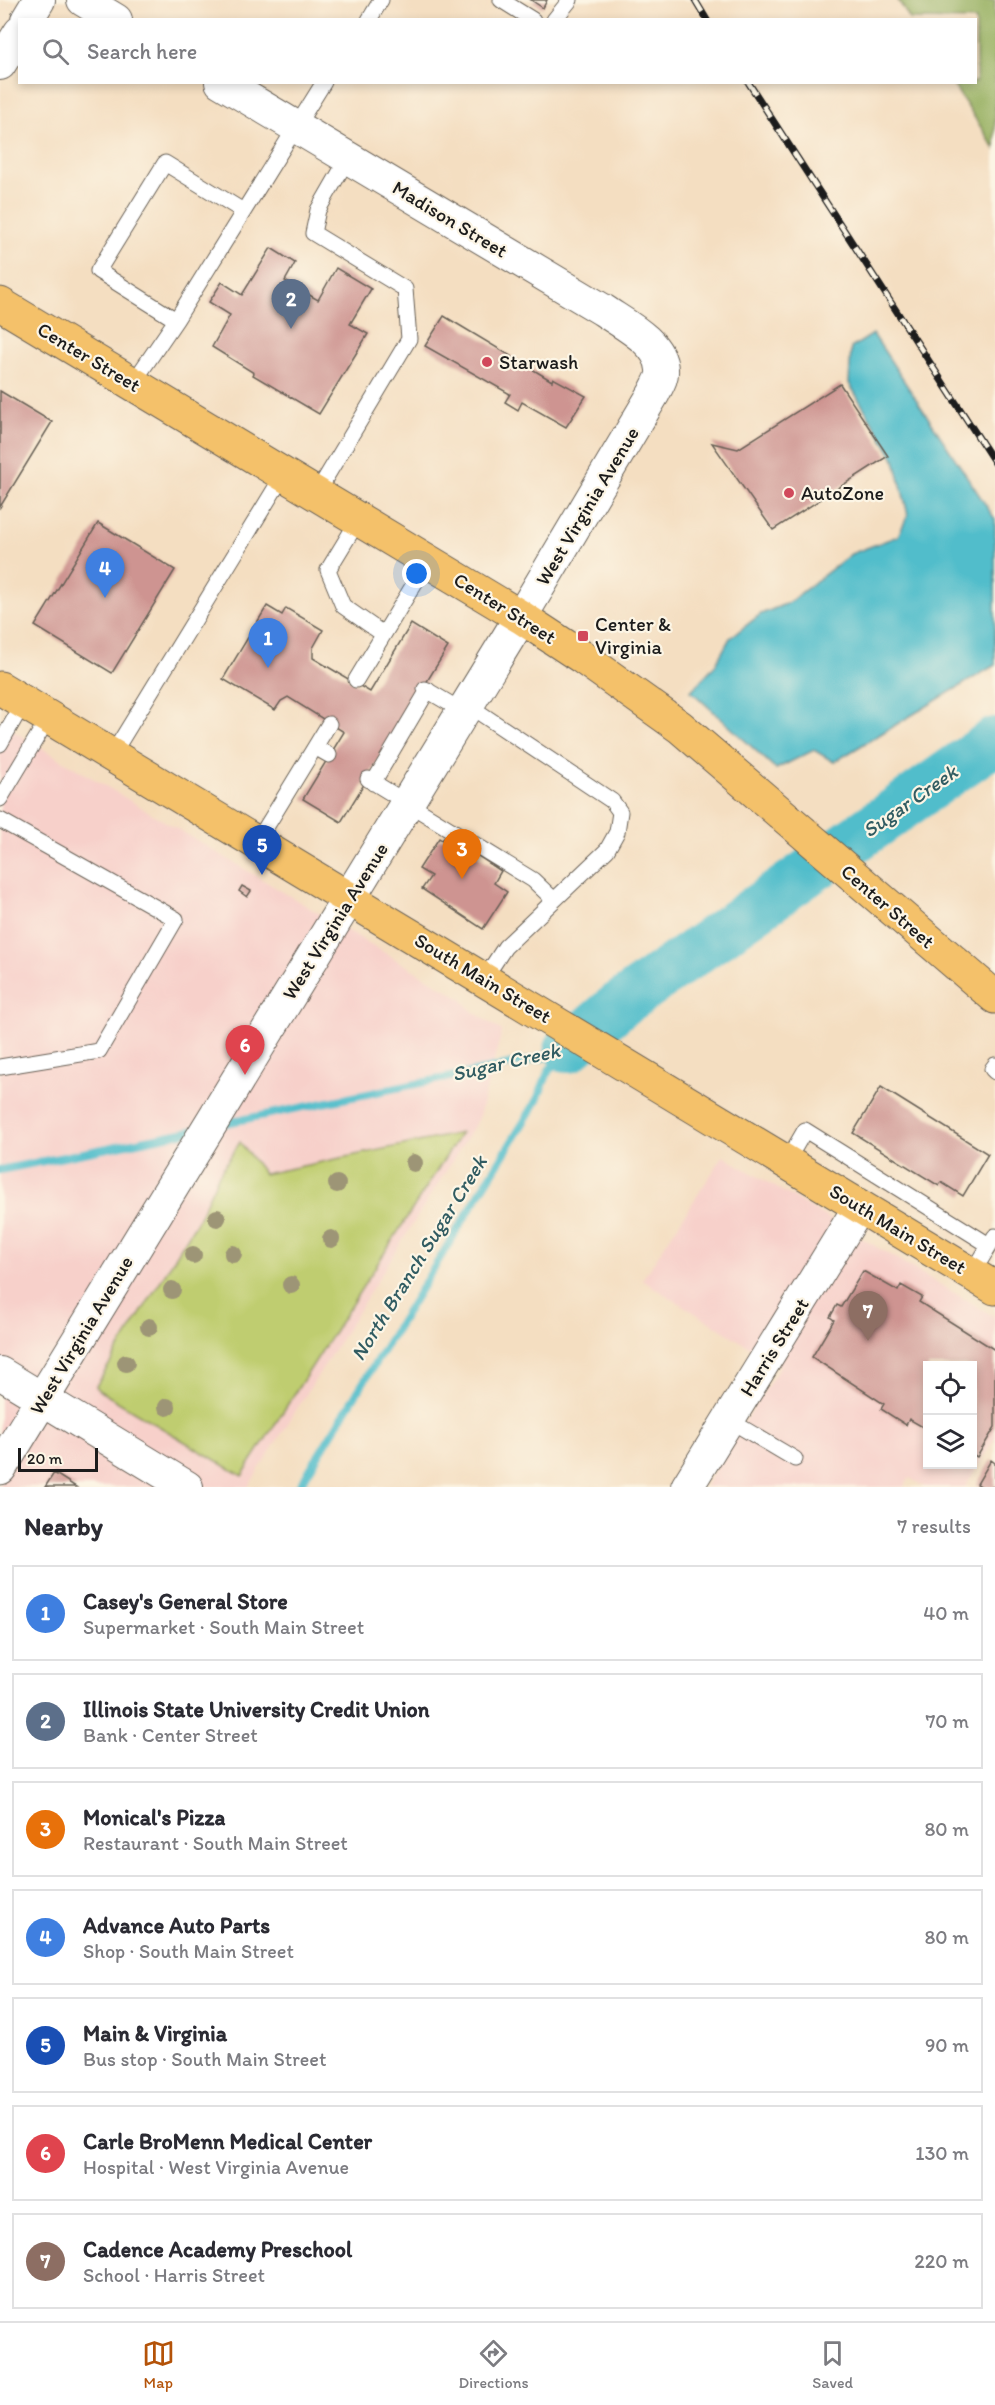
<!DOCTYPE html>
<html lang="en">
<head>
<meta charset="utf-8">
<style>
	body { margin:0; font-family:Itim,sans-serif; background:#f7f7f7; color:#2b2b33 }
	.controls { position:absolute; right:18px; bottom:18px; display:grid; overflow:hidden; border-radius:0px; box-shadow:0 3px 9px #0003 }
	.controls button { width:54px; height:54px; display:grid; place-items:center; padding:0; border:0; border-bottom:2px solid #e1e1e2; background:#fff; color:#2b2b33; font:30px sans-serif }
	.scale { position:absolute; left:18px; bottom:15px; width:80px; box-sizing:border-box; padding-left:6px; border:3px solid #1c1c1c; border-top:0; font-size:16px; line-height:21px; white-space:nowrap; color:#1c1c1c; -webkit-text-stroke:4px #fcf5e5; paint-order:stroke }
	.you { position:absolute; left:417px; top:574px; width:21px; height:21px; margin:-15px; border:4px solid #fff; border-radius:50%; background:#1a73e8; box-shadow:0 0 0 9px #1a73e833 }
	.badge { display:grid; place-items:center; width:39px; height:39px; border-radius:50%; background:#b45309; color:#fff; font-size:20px; font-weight:700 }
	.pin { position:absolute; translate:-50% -50px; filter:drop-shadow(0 2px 3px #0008) }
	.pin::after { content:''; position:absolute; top:32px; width:21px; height:18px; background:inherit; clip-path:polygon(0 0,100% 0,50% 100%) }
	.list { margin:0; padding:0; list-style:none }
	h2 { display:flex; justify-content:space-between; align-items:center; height:78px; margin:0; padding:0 24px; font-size:26px }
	h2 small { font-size:20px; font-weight:400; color:#7c7c81 }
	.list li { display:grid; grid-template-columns:39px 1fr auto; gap:18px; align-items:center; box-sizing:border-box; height:96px; margin:0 12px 12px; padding:0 12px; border:2px solid #e1e1e2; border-radius:0px }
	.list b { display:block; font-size:22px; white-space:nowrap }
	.list p { margin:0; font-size:20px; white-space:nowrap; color:#7c7c81 }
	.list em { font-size:20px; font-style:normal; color:#7c7c81 }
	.icon { flex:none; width:33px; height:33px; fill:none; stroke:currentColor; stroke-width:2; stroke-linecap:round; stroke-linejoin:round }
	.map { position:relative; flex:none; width:995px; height:1487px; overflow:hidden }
	.search { position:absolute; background:#fff; box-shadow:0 3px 9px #0003; left:18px; right:18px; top:18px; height:66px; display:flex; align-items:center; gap:15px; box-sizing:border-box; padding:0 21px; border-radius:0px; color:#7c7c81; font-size:22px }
	.sheet { height:834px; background:#fff }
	nav { display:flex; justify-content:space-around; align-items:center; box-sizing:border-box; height:84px; border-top:2px solid #e1e1e2; background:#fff; font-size:16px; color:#7c7c81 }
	nav a { display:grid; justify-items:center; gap:3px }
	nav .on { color:#b45309 }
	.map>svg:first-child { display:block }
	.built { fill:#f7d0ca; fill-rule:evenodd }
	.green { fill:#bfcd70; stroke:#6e7446; stroke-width:1.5 }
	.forest { fill:#97b062; stroke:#5a663f; stroke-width:1.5 }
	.water { fill:#51bdcb; stroke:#366c74; stroke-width:1.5 }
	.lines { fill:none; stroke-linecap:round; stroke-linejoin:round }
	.stream { stroke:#51bdcb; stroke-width:8 }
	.river { stroke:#51bdcb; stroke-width:48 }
	.building { fill:#ce9491 }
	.service-casing { stroke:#686056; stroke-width:17 }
	.minor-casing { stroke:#686056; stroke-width:34 }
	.tertiary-casing { stroke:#686056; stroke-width:35 }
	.primary-casing { stroke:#686056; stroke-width:35 }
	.service { stroke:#fff; stroke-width:15 }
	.minor { stroke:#fff; stroke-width:32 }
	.tertiary { stroke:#fff; stroke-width:33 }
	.primary { stroke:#f4c16b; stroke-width:33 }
	.rail-casing { stroke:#1c1c1c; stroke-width:7 }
	.rail { stroke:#fcf5e5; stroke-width:4.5; stroke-dasharray:14; stroke-linecap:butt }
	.tree { fill:#9d9576 }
	.poi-dot { fill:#d1495b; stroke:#fcf5e5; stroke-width:2 }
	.labels { text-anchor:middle; stroke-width:4.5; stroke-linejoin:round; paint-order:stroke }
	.street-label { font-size:20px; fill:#1c1c1c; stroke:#fcf5e5 }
	.poi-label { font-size:20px; fill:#1c1c1c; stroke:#fcf5e5; text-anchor:start }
	.water-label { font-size:21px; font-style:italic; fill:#315c62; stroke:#fcf5e5 }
</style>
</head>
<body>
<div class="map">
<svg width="995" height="1487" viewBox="0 0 995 1487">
	<rect width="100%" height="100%" fill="#fcf5e5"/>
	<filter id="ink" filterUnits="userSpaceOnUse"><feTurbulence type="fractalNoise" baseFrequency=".0167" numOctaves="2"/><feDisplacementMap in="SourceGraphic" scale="12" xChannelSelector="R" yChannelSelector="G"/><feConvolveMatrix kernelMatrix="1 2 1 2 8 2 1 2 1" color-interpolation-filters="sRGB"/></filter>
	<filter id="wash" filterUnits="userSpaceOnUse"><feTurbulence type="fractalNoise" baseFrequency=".008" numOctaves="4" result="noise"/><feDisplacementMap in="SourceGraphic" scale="24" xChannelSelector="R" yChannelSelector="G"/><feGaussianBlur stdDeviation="1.35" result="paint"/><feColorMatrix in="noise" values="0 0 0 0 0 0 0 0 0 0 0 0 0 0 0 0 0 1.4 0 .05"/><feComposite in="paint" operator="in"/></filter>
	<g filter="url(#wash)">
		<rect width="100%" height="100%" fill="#f4dec1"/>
		<path class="built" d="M0,723L462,999L472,1011L502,1031L478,1120L248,1487H0Z
			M723,1156L995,1317V1438L965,1487H925L910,1478L903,1487H704L780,1366L642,1280ZM928,1366H972V1464H928Z"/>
		<path class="green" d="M461,1133L242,1476L98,1390L96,1386L198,1220L219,1174L240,1142L264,1174Z"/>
		<path class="forest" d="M898,0H995V149L952,83L976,82V20L910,19Z"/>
		<path class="water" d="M873,334L995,519V665L834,762L814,750L776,769L691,691L715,665L730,638L761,614L788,603L851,554L898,536L908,515L895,460L849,383L851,348Z"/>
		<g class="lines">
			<path class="stream" d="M221,1124L547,1057L568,1049
				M0,1170L196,1130
				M299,1487L536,1102L549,1070L566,1052"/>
			<path class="river" d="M568,1049L618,1006L995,741"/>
		</g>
		<g id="blocks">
			<path class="building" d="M531,0H547L543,8Z
				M271,248L295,263L285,281L318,300L336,268L371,289L350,324L368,334L319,414L253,375L254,373L212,347L230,315L209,302L222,282L242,295Z
				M444,316L552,381L553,378L586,396L566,427L522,402L518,410L505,402L510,394L425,346Z
				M840,384L888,456L773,530L712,443L738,449Z
				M0,391L52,422L0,507Z
				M98,523L175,570L112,673L35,626Z
				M267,606L282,615L286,608L323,630L313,648V658L370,692L411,624L448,647L341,822L303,799L344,732L288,697L281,701L275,710L223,679Z
				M446,836L461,845L464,840L475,847L472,852L501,871L494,883L507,892L483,929L422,889L431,876L419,869L439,838L442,840Z
				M242,886L251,891L247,897L239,891Z
				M881,1087L988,1154L963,1196L941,1182L939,1186L853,1133Z
				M863,1271L898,1291L901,1285L922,1297L919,1302L995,1350V1427L977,1457L972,1454V1366H928V1430L909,1419L906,1425L881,1409L884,1404L812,1357L834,1320L830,1317L837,1305L841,1307Z
				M991,1460L995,1463V1487H982L977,1484Z
				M54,1473L76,1487H45Z"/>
		</g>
	</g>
	<g filter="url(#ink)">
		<use href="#blocks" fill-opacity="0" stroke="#686056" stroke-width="1.5"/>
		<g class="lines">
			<g class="service-casing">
				<path id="service" d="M501,0L533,20
					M369,20L381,0
					M554,20L570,0
					M176,320L98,271L165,163L243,211
					M133,383L176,320L324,82
					M316,494L409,339L405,289L313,233L318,210L348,158
					M359,519L328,570L343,606L383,634
					M356,680L428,561
					M425,689L464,712
					M468,705L612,801L620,812L617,832L607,850L505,947L484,979
					M0,744L24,702
					M315,747L329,755
					M112,755L284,474
					M368,779L533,880L554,900
					M373,783L428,690
					M0,799L49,717
					M0,820L176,919L99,1051L0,1067
					M257,842L329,724
					M995,1065L992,1069L995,1072
					M787,1161L805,1130L989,1245
					M972,1274L995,1236
					M729,1420L795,1459"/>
			</g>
			<g class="minor-casing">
				<path id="minor" d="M83,0L116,20
					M27,20L39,0
					M0,64L20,32
					M221,82L603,310C623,324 661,342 662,370C663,378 657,386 654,393L521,617
					M0,1373L187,1487
					M687,1487L860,1206"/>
			</g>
			<g class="tertiary-casing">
				<path id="tertiary" d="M0,1468L521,617"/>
			</g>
			<g class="primary-casing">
				<path id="primary" d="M0,304L521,617L582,657L680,727L995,997
					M0,688L995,1288"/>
			</g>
			<use href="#service" class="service"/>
			<use href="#minor" class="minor"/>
			<use href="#tertiary" class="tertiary"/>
			<use href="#primary" class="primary"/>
			<g class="rail-casing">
				<path id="rail" d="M695,0L707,20
					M748,82L995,463"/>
			</g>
			<use href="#rail" class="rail"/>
		</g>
		<g class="tree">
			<circle cx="414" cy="1163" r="9"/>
			<circle cx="337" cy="1184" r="9"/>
			<circle cx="217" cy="1218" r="9"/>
			<circle cx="331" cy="1239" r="9"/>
			<circle cx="233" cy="1254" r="9"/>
			<circle cx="193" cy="1255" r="9"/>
			<circle cx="291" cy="1285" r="9"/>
			<circle cx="172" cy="1290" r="9"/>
			<circle cx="149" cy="1327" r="9"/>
			<circle cx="126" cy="1363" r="9"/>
			<circle cx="167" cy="1407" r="9"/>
		</g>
	</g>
	<g class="poi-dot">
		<circle cx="487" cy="362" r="6"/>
		<circle cx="789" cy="493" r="6"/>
		<rect x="577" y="630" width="12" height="12" rx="3"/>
	</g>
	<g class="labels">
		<g class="street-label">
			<text transform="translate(450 219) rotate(31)" y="7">Madison Street</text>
			<text transform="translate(89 357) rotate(31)" y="7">Center Street</text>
			<text transform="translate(587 506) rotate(-59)" y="7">West Virginia Avenue</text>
			<text transform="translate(505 608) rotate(32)" y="7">Center Street</text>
			<text transform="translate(888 906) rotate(41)" y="7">Center Street</text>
			<text transform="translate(335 921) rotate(-58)" y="7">West Virginia Avenue</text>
			<text transform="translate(483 978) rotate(31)" y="7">South Main Street</text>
			<text transform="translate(898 1229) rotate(31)" y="7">South Main Street</text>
			<text transform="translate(81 1335) rotate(-59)" y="7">West Virginia Avenue</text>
			<text transform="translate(774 1347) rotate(-58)" y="7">Harris Street</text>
		</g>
		<g class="poi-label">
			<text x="499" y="369">Starwash</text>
			<text x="801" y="500">AutoZone</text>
			<text x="595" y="631">Center &amp;<tspan x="595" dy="23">Virginia</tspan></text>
		</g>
		<g class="water-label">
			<text transform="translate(910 801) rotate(-35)" y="7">Sugar Creek</text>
			<text transform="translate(506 1062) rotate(-13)" y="7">Sugar Creek</text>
			<text transform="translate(419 1258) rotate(-58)" y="7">North Branch Sugar Creek</text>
		</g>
	</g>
</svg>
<div class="controls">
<button><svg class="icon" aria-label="locate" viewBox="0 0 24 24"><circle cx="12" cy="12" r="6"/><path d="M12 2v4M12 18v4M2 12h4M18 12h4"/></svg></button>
<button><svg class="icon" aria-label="layers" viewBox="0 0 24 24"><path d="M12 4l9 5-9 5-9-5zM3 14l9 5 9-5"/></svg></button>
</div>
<div class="scale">20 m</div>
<div class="you"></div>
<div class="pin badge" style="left:268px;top:668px;background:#3f7fe0">1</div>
<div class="pin badge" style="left:291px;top:329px;background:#5c6f8a">2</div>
<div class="pin badge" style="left:462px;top:879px;background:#e8710a">3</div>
<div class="pin badge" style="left:105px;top:598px;background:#3f7fe0">4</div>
<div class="pin badge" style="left:262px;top:875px;background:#1a4fb4">5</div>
<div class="pin badge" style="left:245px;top:1075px;background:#e0444e">6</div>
<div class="pin badge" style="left:868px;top:1341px;background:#8d6e63">7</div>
<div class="search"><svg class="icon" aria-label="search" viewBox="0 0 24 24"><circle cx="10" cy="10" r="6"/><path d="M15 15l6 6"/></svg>Search here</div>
</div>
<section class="sheet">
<h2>Nearby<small>7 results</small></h2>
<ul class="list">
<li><span class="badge" style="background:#3f7fe0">1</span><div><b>Casey's General Store</b><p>Supermarket · South Main Street</p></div><em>40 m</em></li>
<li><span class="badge" style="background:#5c6f8a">2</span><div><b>Illinois State University Credit Union</b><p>Bank · Center Street</p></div><em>70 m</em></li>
<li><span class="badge" style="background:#e8710a">3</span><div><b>Monical's Pizza</b><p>Restaurant · South Main Street</p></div><em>80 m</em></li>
<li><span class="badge" style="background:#3f7fe0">4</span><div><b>Advance Auto Parts</b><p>Shop · South Main Street</p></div><em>80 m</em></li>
<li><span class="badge" style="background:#1a4fb4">5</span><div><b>Main &amp; Virginia</b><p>Bus stop · South Main Street</p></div><em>90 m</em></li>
<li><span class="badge" style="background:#e0444e">6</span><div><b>Carle BroMenn Medical Center</b><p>Hospital · West Virginia Avenue</p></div><em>130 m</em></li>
<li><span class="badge" style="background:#8d6e63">7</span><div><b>Cadence Academy Preschool</b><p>School · Harris Street</p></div><em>220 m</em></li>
</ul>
</section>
<nav>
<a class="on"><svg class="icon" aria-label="map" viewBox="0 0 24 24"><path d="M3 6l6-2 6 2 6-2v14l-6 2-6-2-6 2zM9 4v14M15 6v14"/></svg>Map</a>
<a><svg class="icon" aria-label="directions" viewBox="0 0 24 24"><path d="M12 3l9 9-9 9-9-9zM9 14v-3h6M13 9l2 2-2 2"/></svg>Directions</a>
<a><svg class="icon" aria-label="saved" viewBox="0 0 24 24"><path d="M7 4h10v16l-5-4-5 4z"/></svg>Saved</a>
</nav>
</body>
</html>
